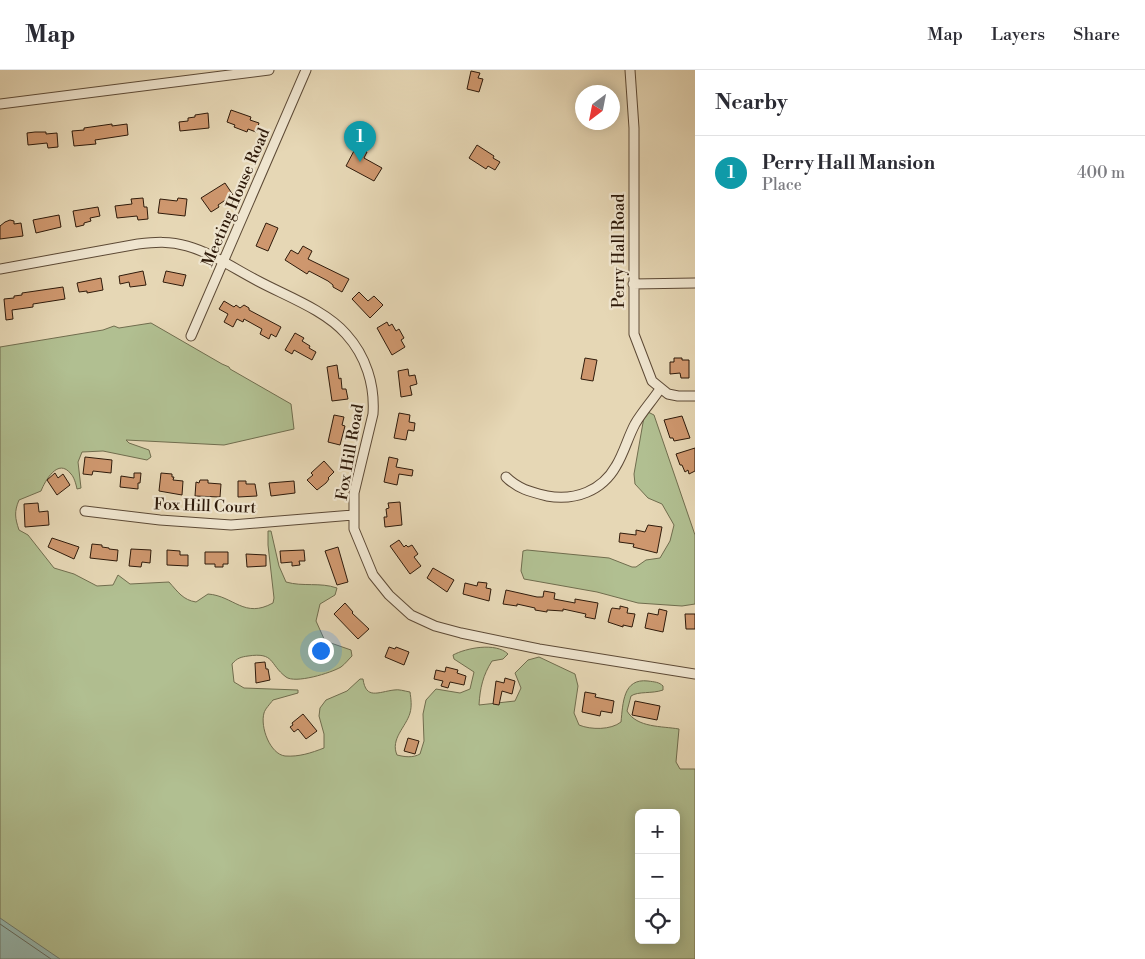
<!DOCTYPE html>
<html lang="en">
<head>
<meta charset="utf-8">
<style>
	body { margin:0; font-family:"Libre Bodoni",serif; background:#f2f2f3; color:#2b2b33 }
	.controls { position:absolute; right:15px; bottom:15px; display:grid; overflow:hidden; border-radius:8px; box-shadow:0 2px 12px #0003 }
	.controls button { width:45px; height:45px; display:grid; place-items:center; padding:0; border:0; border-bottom:1px solid #e1e1e2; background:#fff; color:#2b2b33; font:25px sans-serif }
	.compass { position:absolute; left:575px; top:15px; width:45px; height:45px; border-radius:50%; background:#fff; box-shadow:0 2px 12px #0003; rotate:212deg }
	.you { position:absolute; left:320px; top:580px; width:18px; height:18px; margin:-12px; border:4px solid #fff; border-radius:50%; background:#1a73e8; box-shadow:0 0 0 8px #1a73e833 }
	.badge { display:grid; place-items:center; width:32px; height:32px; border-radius:50%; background:#8f2418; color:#fff; font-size:16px; font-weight:700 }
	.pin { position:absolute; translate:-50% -41px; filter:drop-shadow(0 1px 2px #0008) }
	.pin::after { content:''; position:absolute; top:26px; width:18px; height:15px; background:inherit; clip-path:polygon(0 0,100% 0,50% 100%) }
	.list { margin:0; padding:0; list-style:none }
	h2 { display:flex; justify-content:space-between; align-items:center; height:65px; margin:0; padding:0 20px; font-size:21px }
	h2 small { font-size:16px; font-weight:400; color:#7c7c81 }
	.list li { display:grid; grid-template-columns:32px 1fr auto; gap:15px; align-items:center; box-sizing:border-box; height:75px; padding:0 20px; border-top:1px solid #e1e1e2 }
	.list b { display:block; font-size:19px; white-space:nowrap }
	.list p { margin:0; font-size:16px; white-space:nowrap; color:#7c7c81 }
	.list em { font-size:16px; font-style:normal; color:#7c7c81 }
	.icon { flex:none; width:28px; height:28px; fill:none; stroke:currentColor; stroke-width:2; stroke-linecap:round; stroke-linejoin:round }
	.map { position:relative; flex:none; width:695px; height:889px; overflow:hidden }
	header { display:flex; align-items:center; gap:30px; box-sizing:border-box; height:70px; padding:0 25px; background:#fff; border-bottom:1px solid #e1e1e2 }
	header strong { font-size:24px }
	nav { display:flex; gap:28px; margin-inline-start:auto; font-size:18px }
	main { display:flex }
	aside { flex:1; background:#fff }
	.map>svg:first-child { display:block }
	.green { fill:#b1bf91; stroke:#706d4e; fill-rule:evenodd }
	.water { fill:#96b9b1; stroke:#6d7a6f }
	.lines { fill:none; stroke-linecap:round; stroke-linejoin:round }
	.shore { stroke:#626a5e; stroke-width:1 }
	.building { fill:#ce976e; stroke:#2f1b0b }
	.street-casing { stroke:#5d4a36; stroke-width:11 }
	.street { stroke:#efe5cf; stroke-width:9 }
	.labels { text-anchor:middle; stroke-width:4.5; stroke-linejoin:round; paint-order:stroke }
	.street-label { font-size:16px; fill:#2f1b0b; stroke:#efe5cf }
</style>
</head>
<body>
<header>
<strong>Map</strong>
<nav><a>Map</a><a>Layers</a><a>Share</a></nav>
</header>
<main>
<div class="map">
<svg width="695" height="889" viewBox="0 0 695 889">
	<rect width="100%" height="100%" fill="#e6d7b5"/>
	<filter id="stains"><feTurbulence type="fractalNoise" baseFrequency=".004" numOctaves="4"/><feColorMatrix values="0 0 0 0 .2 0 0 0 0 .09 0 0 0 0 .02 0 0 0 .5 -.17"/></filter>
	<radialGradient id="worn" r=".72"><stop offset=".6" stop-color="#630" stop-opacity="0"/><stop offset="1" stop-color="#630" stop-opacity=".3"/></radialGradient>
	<path class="green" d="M151,253L222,294L229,297L230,299L291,334L294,359L224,375L126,370L129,373L149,380L151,387L147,390L103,381L82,382L78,392L81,418L77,419C76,414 74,407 71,404C58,387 45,411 41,421L19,430C14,442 15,448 19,460L28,465L54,498L74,504L97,516L113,515L118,505L130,514L169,512C178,522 183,530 196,532L208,524C234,526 244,549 273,533L274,528L268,475V461H271L279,496L286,512C303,517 320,512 337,518L335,525L320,534L316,551L325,571L351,580L352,586C348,590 345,594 341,597C331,603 295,614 286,607C269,594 275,582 248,586C241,587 237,588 232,594L234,612L244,618L298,620V623L273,630C270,634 265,639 264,643C260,657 270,684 285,686C299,687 311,683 324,678V664L319,646L320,638L326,630L347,621L360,609H363C366,630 378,622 394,620C399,619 404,621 410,622C411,629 412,636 410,643C406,657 390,669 397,685C405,687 413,688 420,684L424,671L423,644L426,630L436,619L460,623L470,619L474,602L454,589L453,585C466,578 496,572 508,584L503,589L492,591C483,605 480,618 479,635L515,631L521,618L515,603L528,590L539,587L575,604L578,616L574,643L579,655C591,660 611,660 621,652C623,633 623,608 648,611C655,612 659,612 663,616V620C652,624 638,621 631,626L627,641C637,658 662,656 679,659L676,692L680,699H695V889H0V277L103,260L114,256L119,258ZM639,743H676V870H639Z
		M648,342L654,345L695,465V534L682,536L638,533L597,522L524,509L521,501L523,481L527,480L609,488L632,497H636L646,490L660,488L670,471L674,455L662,434L648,428L635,414L634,404L644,347Z"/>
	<path class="water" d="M0,848L60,889H0Z"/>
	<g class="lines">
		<path class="shore" d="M0,854L51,889"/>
	</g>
	<path class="building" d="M471,1L480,3L478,8L483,9L479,22L467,19Z
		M231,40L251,47L250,50L259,53L256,62L248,59L247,62L234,57L235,55L227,52Z
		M208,43L209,58L180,61L179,52L188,51V48L195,47V45Z
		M112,54V56L127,54L128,65L95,70L96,74L74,76L72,61L84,60V58Z
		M35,62H46V64L57,63L58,77L48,78L47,73L28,75L27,63Z
		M477,75L494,86L493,88L500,92L495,100L488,96L486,99L469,88Z
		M356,77L367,82L364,88L382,98L374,111L346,96Z
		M225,113L233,125L218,135L219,137L211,142L201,128Z
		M143,128L144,137H147L148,149L138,150L137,146L117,148L115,136L132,134L131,129Z
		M178,128L187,129L185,146L158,143L160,129L177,131Z
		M98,137L100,146L90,148L91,151L84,153V155L76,157L73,141Z
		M59,145L61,157L36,163L33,150Z
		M10,150L14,151V154L21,153L23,166L0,169V156L5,152Z
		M266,153L278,158L268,181L256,176Z
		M303,176L312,181L308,189L349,209L342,222L333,217V215L328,211L309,201L307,204L285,190L291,180L298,184Z
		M143,201L146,215L130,217L129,212L120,214L119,206Z
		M166,201L186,205L183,216L163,212Z
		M101,208L103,220L87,223V221L79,222L77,213Z
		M63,217L65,229L33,234V237L12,240L13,249L6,250L4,229L14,228V226L22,225V223Z
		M359,222L368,231L374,226L383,235L370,248L352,229Z
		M224,231L234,237L236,235L240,238L244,235L249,238V240L281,257L276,267L271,264L269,269L260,264L262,259L244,249L243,252L237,249L233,257L224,252L228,244L219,239Z
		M387,252L389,256L392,254L396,261L399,259L404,268L401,270L405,277L392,285L377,258Z
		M295,263L304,268L302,271L310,276L309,278L316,282L312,290L294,280L292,284L285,280Z
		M585,288L597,290L593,311L581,309Z
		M674,288H682V290H689V308H681L680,303L670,304V292H674Z
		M337,295L339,309L341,308L342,319H346L348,329L332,331L327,297Z
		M408,299L409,306L415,305L417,314L410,316L412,325L401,327L398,301Z
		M399,343L410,345L409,352L415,353L414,361L408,360L406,370L394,368Z
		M334,345L344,347L342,355L345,356L340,375L328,372Z
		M682,346L690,368L674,371L673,368H670L664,350Z
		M695,378V401L689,404L688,400L685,402L682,395H680L676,384Z
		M85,387L112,390L111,403L93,401L92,405L83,404Z
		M389,387L398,389L396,397L413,400L412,406L399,404L397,415L384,412Z
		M324,391L334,402L328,408L329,409L326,413L317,420L307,410L313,405L311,403Z
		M55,403L58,408L63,404L70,415L57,425L47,410Z
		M134,403H141L140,413H138V419L120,417L121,406L134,408Z
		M161,403L172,404V407H174L173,410L183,411L182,425L159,421Z
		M200,410H208V413L221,414L220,427L195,426L196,412L199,413Z
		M238,411H246V414H255L257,426L238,427Z
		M294,411L295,423L271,426L269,413Z
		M400,432L402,455L385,457L384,447H387L386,439L389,438L388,433Z
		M38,433L39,442L48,441L49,455L25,457L24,434Z
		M648,455L662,457L657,483L633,477L634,474L619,472L620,463L636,465V460L645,462Z
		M52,468L79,477L74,489L48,477Z
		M399,470L404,477L406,475L408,477L412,475L418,484L414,487L421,496L410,504L390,476Z
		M92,474L102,475V477L109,478V479L118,480L117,491L90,488Z
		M338,477L348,512L337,515L325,481Z
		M131,479L151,480L150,493L142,492L141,497L129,496Z
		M167,480L180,481V485H188V496L167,495Z
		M304,480L305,491H299L300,495L292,496V492L281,493L280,481Z
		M205,482H228V494H223V497H215V494H205Z
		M246,484L266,485V496L247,497Z
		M433,498L454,510L447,522L427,508Z
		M478,512L487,513L486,518L491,519L489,531L463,524L465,513L477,516Z
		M506,520L537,527H543L544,521L555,523L554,529L575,533V529L598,533L595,549L585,547L586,544L563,539V541L547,540V542L535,540V538L517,534V536L503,534Z
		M345,533L353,542L352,543L369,559L358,569L334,544Z
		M620,536L628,538L627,543L635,544L632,557L623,555V557L608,552L611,540L612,538L620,539Z
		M659,539L667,541L663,562L645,558L648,543L658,545Z
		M685,544H695V559H686Z
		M389,577L395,579L396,577L409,582L404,595L385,587Z
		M265,592L266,599H268L270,610L256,613L255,593Z
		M446,597L458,600L457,603L466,606L464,615L450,612L448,618L441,616L443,611L434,609L436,600L445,602Z
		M505,608L515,611L512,624L502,621L499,635L493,634L496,611L504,613Z
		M585,622L596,624L595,627L614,631L612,643L601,641L600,646L582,642Z
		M635,631L660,636L657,650L632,645Z
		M303,644L317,661L306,669L298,659L294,662L290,657L293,655L292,653Z
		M408,668L419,671L415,684L404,681Z"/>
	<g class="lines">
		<g class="street-casing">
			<path id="street" d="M630,0L634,58V264L652,311L668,324L678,326H695
				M0,34L269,0
				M0,199L138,174C155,172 170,171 187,176C212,183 235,199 258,211C286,226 325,240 346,264C366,286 375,315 373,344L354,423V459L373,505L389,525L411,545L435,556L461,563L539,579L695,604
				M633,214L695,213
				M191,266L306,0
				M506,407C518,419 531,422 547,426C575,431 602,421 616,396C624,383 628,367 635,354C642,342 652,331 660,319
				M85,441L160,450L231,455L353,445"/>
		</g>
		<use href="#street" class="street"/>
	</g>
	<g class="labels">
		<g class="street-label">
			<text transform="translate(235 127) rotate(-67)" y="6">Meeting House Road</text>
			<text transform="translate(618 181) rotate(-90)" y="6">Perry Hall Road</text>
			<text transform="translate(349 382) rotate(-80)" y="6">Fox Hill Road</text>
			<text transform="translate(205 435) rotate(2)" y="6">Fox Hill Court</text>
		</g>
	</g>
	<rect width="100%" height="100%" filter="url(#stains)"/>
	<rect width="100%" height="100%" fill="url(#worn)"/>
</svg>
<div class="controls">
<button>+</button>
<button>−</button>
<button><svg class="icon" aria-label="locate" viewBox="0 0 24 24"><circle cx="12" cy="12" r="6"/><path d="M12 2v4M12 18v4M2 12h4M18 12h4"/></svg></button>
</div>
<svg class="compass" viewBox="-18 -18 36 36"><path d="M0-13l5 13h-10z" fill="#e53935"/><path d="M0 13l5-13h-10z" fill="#7c7c81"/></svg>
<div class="you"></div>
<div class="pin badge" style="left:360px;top:92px;background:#0f9aa8">1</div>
</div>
<aside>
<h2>Nearby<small></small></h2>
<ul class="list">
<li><span class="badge" style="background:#0f9aa8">1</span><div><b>Perry Hall Mansion</b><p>Place</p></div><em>400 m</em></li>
</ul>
</aside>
</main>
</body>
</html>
